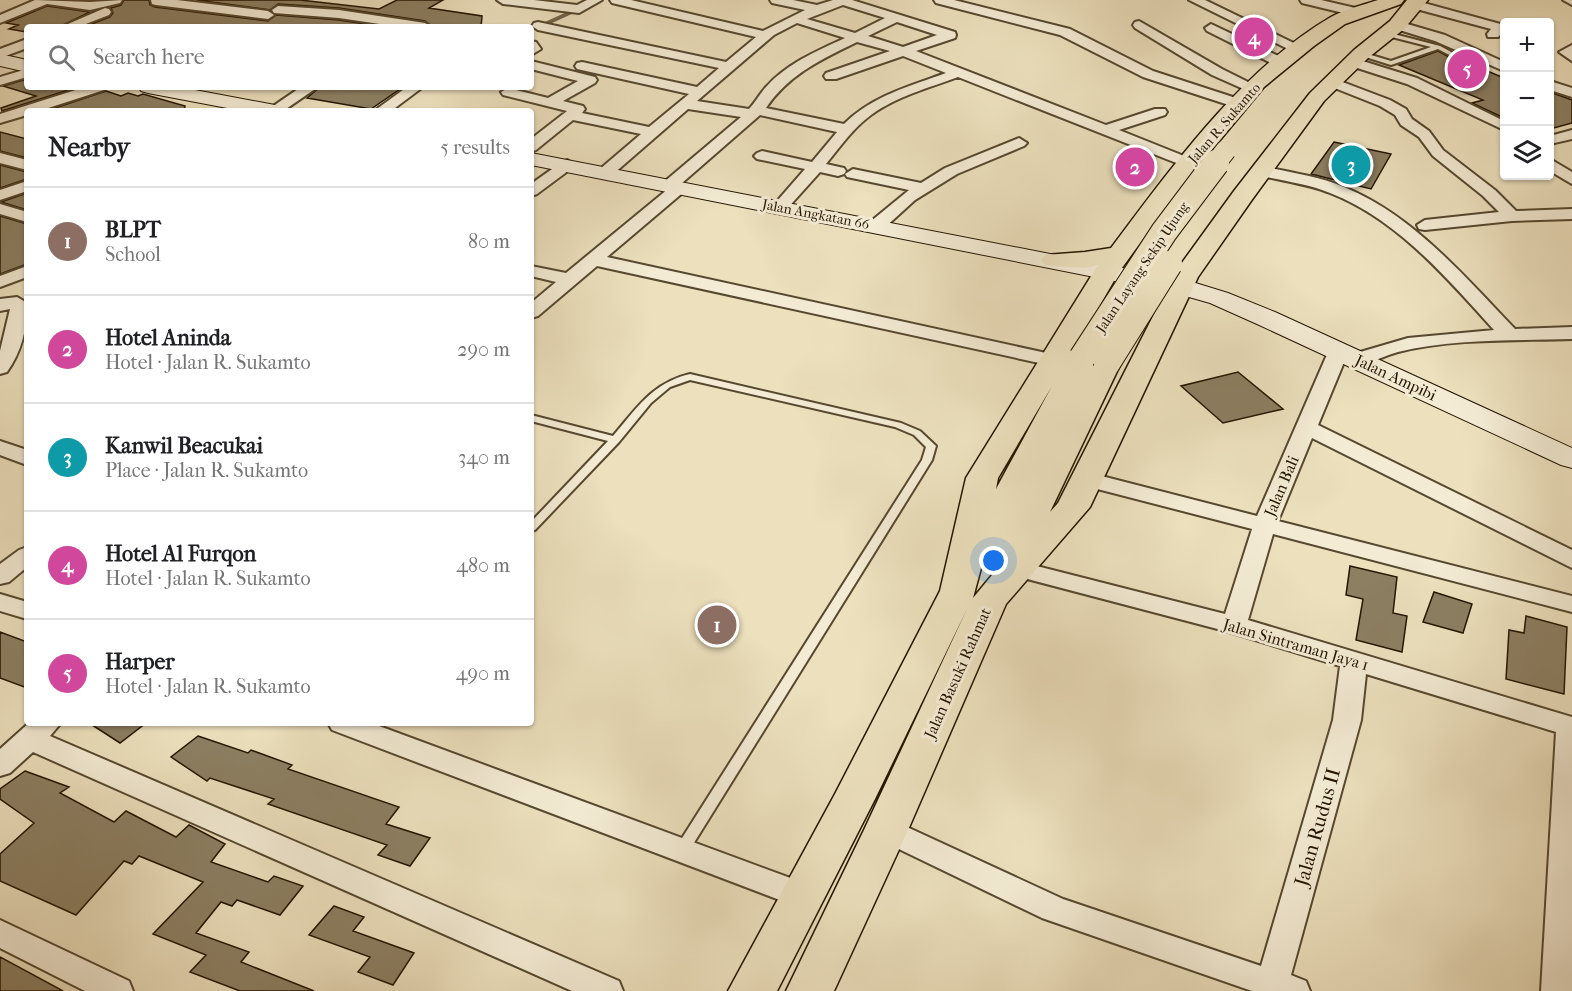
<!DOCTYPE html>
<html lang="en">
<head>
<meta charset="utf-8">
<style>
	body { margin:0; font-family:"IM FELL French Canon",serif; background:#f6f6f6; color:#202124 }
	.controls { position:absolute; right:18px; top:18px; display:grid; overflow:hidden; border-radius:6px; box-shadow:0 2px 4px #0004 }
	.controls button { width:54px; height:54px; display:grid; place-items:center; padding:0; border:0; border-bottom:2px solid #e0e0e0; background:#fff; color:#202124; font:30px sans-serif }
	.you { position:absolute; left:994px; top:561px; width:21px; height:21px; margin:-15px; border:4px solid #fff; border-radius:50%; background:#1a73e8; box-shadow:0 0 0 9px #1a73e833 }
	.badge { display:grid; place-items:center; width:39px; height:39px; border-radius:50%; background:#7c3aed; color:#fff; font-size:20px; font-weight:700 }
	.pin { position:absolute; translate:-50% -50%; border:3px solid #fff; box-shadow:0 2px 6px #0006 }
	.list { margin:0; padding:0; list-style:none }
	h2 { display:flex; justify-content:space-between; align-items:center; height:78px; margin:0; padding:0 24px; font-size:26px }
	h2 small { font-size:20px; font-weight:400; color:#757577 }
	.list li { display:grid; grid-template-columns:39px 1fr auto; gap:18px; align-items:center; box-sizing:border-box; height:108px; padding:0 24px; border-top:2px solid #e0e0e0 }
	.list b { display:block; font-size:22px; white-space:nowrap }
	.list p { margin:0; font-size:20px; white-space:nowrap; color:#757577 }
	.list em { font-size:20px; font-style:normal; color:#757577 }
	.icon { flex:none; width:33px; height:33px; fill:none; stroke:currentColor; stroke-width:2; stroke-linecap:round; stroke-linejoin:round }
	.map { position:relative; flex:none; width:1572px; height:991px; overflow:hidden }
	.search { position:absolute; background:#fff; box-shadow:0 2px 4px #0004; left:24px; top:24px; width:510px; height:66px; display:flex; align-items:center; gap:15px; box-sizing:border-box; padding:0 21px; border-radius:6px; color:#757577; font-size:22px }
	.panel { position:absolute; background:#fff; box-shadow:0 2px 4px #0004; left:24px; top:108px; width:510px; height:618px; border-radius:6px }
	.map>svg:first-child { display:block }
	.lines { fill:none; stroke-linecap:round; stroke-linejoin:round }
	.stream { stroke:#73654b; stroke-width:4 }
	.building { fill:#8c7f62; stroke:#241500; stroke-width:1.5 }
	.lane-casing { stroke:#56482f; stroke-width:4 }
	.street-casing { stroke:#56482f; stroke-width:4 }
	.secondary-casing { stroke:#241500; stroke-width:2 }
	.highway-casing { stroke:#241500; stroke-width:3 }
	.lane { fill:#f3ebd4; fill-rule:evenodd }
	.street { fill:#f3ebd4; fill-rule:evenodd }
	.secondary { fill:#f3ebd4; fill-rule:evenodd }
	.highway { fill:#ece0bd; fill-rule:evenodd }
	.highway-bridge-far1-casing { stroke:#241500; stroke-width:22; stroke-linecap:butt }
	.highway-bridge-casing { stroke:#241500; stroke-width:28; stroke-linecap:butt }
	.highway-bridge-far1 { stroke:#ece0bd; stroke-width:20 }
	.highway-bridge { stroke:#ece0bd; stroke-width:26 }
	.labels { text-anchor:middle; stroke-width:6; stroke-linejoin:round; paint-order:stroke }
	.far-street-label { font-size:14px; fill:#241500; stroke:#f3ebd4 }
	.street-label { font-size:16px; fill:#241500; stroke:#f3ebd4 }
	.near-street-label { font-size:20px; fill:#241500; stroke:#f3ebd4 }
</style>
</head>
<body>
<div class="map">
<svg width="1572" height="991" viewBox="0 0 1572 991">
	<rect width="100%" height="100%" fill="#ece0bd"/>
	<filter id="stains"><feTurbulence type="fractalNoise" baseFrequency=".00333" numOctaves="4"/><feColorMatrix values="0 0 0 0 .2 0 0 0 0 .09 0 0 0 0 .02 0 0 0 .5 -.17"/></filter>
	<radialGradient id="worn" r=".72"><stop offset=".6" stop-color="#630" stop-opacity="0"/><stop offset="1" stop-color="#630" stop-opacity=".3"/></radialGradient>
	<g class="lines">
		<path class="stream" d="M543,25L598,0"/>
	</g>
	<path class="building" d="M124,0H149L150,5L155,7L268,21L276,15L339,20L385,27H84L110,17L113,13L111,8L121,5Z
		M196,0H300L379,9L397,0H443L429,8L482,16L481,27H433L425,21L339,8L278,4L270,10Z
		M47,6L90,12L59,27H27V32L9,29L18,25L6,23Z
		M1438,51L1460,63L1466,62L1504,78V118L1472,103L1483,100L1399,65Z
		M27,79V87L57,89L78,87L2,111L1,108L36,96L3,86Z
		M320,87H403L371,109L307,98Z
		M106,91L121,96L128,93L138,96L143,94L185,106L184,111H46Z
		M1550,92L1572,100V123L1550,129Z
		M0,132L27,139V158L0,151Z
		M1334,142L1391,154L1371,189L1311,174Z
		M0,165L27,172V179L0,188Z
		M27,193V210L1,202Z
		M0,216L27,224V264L0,274Z
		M1238,372L1283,409L1223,423L1181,386Z
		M1350,566L1397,577L1393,613L1407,616L1402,652L1356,640L1363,599L1346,595Z
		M1434,592L1472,604L1463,633L1423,622Z
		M1526,616L1567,627L1564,694L1506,679L1509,630L1524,633Z
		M0,632L27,642V688L0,678Z
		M89,723H146L120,743Z
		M198,736L248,753L251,750L292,765L288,769L399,807L386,824L430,838L410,866L378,855L387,845L268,804L274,799L210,778L207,781L171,757Z
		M25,771L69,787L60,793L114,822L126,811L176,837L189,825L225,844L211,862L268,882L274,876L303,886L280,915L237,900L232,906L221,902L196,933L249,952L241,962L314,991H240L190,972L206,955L153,934L203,882L139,856L132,864L124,861L76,915L0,881V854L34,823L0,799V789Z
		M334,906L364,917L353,931L414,953L393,985L358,972L370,957L309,935Z
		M0,957L63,991H0Z"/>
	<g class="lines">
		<g class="lane-casing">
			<path id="lane" d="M1386,32L1440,46L1466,60L1461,61L1438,49L1391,65L1359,55V53L1361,52L1391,61L1431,47L1384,35L1383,34Z
				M690,374L901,423L920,431L936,446L932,460L687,854L682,856L677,854L675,850L677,846L922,460L926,447L914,435L895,427L690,380L670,387L651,403L619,442L535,530L531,531V522L608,441L531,421V415L613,436C637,408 652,383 690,374Z"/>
		</g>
		<g class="street-casing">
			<path id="street" d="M35,0L90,2L122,0L120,3L90,10L47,4L0,23V15Z
				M151,0H177L268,11L274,15L268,19L156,5L152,4Z
				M497,0H534L577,5L587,0H602L579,13L503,4Z
				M610,0H631L763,31L805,10L772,3L770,0H793L817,5L833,0H852L955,32L956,35L955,38L916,51L1106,125L1155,109H1165L1167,112L1165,115L1119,130L1194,160L1197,163L1189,168L1184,166L958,77C929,88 897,96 871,115C853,128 840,147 826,164L844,168L846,171L844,174L838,176L820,172L785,211L779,213L771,208L805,169L757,159L754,156L757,153L762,151L812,162L837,132L760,115L682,183L688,187L686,190L607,257L1060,356L1063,360L1060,364L1053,366L597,266L538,316L531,318V303L556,282L531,276V266L566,273L668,189L662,185L664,182L741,117L688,109L612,175H600L598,172L600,169L641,134L573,120L536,150L531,152V139L567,111L503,95L501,92L508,88L548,98L578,81L531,69V61L595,77L597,80L595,83L563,101L583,106L585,109L582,113L649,127L689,94L577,69L575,66L577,63L582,62L697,87L719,68L538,30L532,26L534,23L538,22L726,62L756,37L612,3ZM843,5L885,18L855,33L807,19ZM897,22L937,35L903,47L868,36ZM797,23L845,38C817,51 788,63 767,86C760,93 756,102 749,109L697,101L774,35ZM857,42L890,51L826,73L824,76L826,79H836L903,56L946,73C910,86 872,96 844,124L766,108C789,74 822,59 857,42Z
				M934,0H954L1070,29L1153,71L1245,101L1247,104L1240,108L1235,107L1143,77L1060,35L936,3Z
				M1189,0H1205L1306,49L1299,53L1294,52Z
				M1300,0H1321L1364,10L1366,13L1360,17L1302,3Z
				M1413,0L1504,25V31L1498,37H1488L1487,34L1491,29L1409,7V1Z
				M1563,0H1572V5Z
				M278,6L339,10L425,23L431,27H400L339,18L274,13L272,10Z
				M105,8L109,9L111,12L109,15L78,27H61Z
				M1139,21L1222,69L1260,88L1253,92L1248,91L1212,75L1135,28L1133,25L1135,22Z
				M1397,21L1445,35L1504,62V71L1435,41L1393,28L1391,25L1393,22Z
				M1211,24L1287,60L1289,63L1287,66H1277L1207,31L1205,28Z
				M27,39V48L0,58V49Z
				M531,41L536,42L541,49L531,55Z
				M1572,45V61L1559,52Z
				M1353,58L1417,78L1504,121V130L1407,84L1348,65L1346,62L1348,59Z
				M27,69V77L0,85V77Z
				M1332,78L1390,100L1406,109L1412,119L1429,131L1443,150L1495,190L1516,211L1572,209V219L1512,221L1425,230L1419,229L1417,225L1425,220L1499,212L1483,196L1433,156L1419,137L1401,125L1395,115L1380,106L1327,85L1325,82Z
				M1550,81L1572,88V97L1550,90Z
				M85,87H106L104,90L39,111H27V115L0,123V114Z
				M301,87H318L283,111H266Z
				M407,87H423L391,111H374Z
				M1572,130V139L1550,144V136Z
				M1019,138L1027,143L1024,146L957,174L915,200L882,230L876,231L868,226L870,222L909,190L847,177L845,174L853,169L921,183L945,168Z
				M0,153L27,160V170L0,163Z
				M1550,159L1572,172V184L1550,171Z
				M567,160L575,165L572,168L537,194L531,196V184L562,162Z
				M1260,166C1288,172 1318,176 1344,187C1413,215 1464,276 1515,329L1572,327V339C1514,341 1455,338 1398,352C1383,356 1365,367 1350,363L1347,359L1350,355L1408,338L1494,330C1447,278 1397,219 1330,193C1306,183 1280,181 1254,174L1252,171L1254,168Z
				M27,181V191L0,200V190Z
				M0,204L27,212V222L0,214Z
				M27,266V277L0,287V276Z
				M17,297L27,303C27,329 22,351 7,372L0,374V351L10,309L0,311V299Z
				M1339,344L1346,346L1349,350L1318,425L1572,550V568L1312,438L1278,521L1572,596V612L1273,534L1248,620L1572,717V991H1541L1556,732L1366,674L1361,720L1291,975L1306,981L1310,991H1252L1042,918L876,838L871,830L876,822L886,818L896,822L1063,899L1261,966L1333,720L1340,666L1229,632L1008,574L1005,569L1008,564L1017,561L1225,614L1252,529L1078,484L1075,479L1078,474L1086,472L1257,516L1329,350L1332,346Z
				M0,441L27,450V465L0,455Z
				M27,547V567L9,582L0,584V564L19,550Z
				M0,594L27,602V619L0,611Z
				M29,723H61L50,736L619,981L623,991H572L33,752L10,773L0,776V749Z
				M328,723H371L812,886L816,895L812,904L801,908L790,904L332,730Z
				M0,920L129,981L133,991H85L0,948Z"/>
		</g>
		<g class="secondary-casing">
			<path id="secondary" d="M0,54L27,60V72L0,66Z
				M138,87H179L275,105L282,107L285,111H243L148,93L141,91Z
				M531,153L1189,281L1228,293L1275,312L1572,448V468L1561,465L1257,324L1210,303L1175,293L531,165Z"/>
		</g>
		<g class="highway-casing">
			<path id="highway" d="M1378,0H1404L1401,4L1345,24L1314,46L1264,87L1181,187L1119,272L1073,352L1082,349L1092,352L1096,358L1107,354L1117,357L1121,363L1050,512L1058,503L1176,271L1234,191L1310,93L1354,50L1390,21L1407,0H1428L1404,29L1368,58L1324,101L1251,201L1198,277L1090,507L1006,604L908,830L834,991H786L864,830L967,609L875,799L777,991H728L835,794L940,591L966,478L1098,265L1085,268L1045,265L1041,260L1045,255L1085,252L1111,248C1172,167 1242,69 1331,17C1345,9 1363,5 1378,0ZM1052,386L996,489L998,478ZM992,561L997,569L973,598L981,568L988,566Z"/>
		</g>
		<use href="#lane" class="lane"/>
		<use href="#street" class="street"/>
		<use href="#secondary" class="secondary"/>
		<use href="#highway" class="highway"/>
		<g class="highway-bridge-far1-casing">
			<path id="highway-bridge-far1" d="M1215,164L1226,150"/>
		</g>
		<g class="highway-bridge-casing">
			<path id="highway-bridge" d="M1082,358L1164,232L1216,163
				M1107,363L1169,264"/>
		</g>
		<use href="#highway-bridge-far1" class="highway-bridge-far1"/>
		<use href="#highway-bridge" class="highway-bridge"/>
	</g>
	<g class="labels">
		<g class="far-street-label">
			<text transform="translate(1224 123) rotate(-49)" y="5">Jalan R. Sukamto</text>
			<text transform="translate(816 214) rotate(11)" y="5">Jalan Angkatan 66</text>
			<text transform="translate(1142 267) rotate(-56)" y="5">Jalan Layang Sekip Ujung</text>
		</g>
		<g class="street-label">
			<text transform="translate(1396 377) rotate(25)" y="6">Jalan Ampibi</text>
			<text transform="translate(1281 486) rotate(-67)" y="6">Jalan Bali</text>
			<text transform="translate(1296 644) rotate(16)" y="6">Jalan Sintraman Jaya 1</text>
			<text transform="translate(957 673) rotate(-66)" y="6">Jalan Basuki Rahmat</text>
		</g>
		<g class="near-street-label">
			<text transform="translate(1317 827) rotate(-74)" y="7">Jalan Rudus II</text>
		</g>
	</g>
	<rect width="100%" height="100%" filter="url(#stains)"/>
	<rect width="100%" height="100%" fill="url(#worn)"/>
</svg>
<div class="controls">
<button>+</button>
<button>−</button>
<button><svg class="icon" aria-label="layers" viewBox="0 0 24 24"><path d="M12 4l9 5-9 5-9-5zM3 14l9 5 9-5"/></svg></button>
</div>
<div class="you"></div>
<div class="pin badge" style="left:717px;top:625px;background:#8d6e63">1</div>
<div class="pin badge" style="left:1135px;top:167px;background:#d1479c">2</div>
<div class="pin badge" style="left:1351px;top:165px;background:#0f9aa8">3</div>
<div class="pin badge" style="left:1254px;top:37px;background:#d1479c">4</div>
<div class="pin badge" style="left:1467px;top:69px;background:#d1479c">5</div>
<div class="search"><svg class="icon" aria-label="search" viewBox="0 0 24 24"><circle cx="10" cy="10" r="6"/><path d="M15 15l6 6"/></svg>Search here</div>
<section class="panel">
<h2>Nearby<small>5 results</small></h2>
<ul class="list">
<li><span class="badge" style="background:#8d6e63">1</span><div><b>BLPT</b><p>School</p></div><em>80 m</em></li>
<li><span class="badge" style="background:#d1479c">2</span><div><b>Hotel Aninda</b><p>Hotel · Jalan R. Sukamto</p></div><em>290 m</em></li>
<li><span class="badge" style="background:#0f9aa8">3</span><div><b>Kanwil Beacukai</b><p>Place · Jalan R. Sukamto</p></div><em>340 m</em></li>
<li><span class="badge" style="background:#d1479c">4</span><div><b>Hotel Al Furqon</b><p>Hotel · Jalan R. Sukamto</p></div><em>480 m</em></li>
<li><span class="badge" style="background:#d1479c">5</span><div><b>Harper</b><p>Hotel · Jalan R. Sukamto</p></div><em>490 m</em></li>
</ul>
</section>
</div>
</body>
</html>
